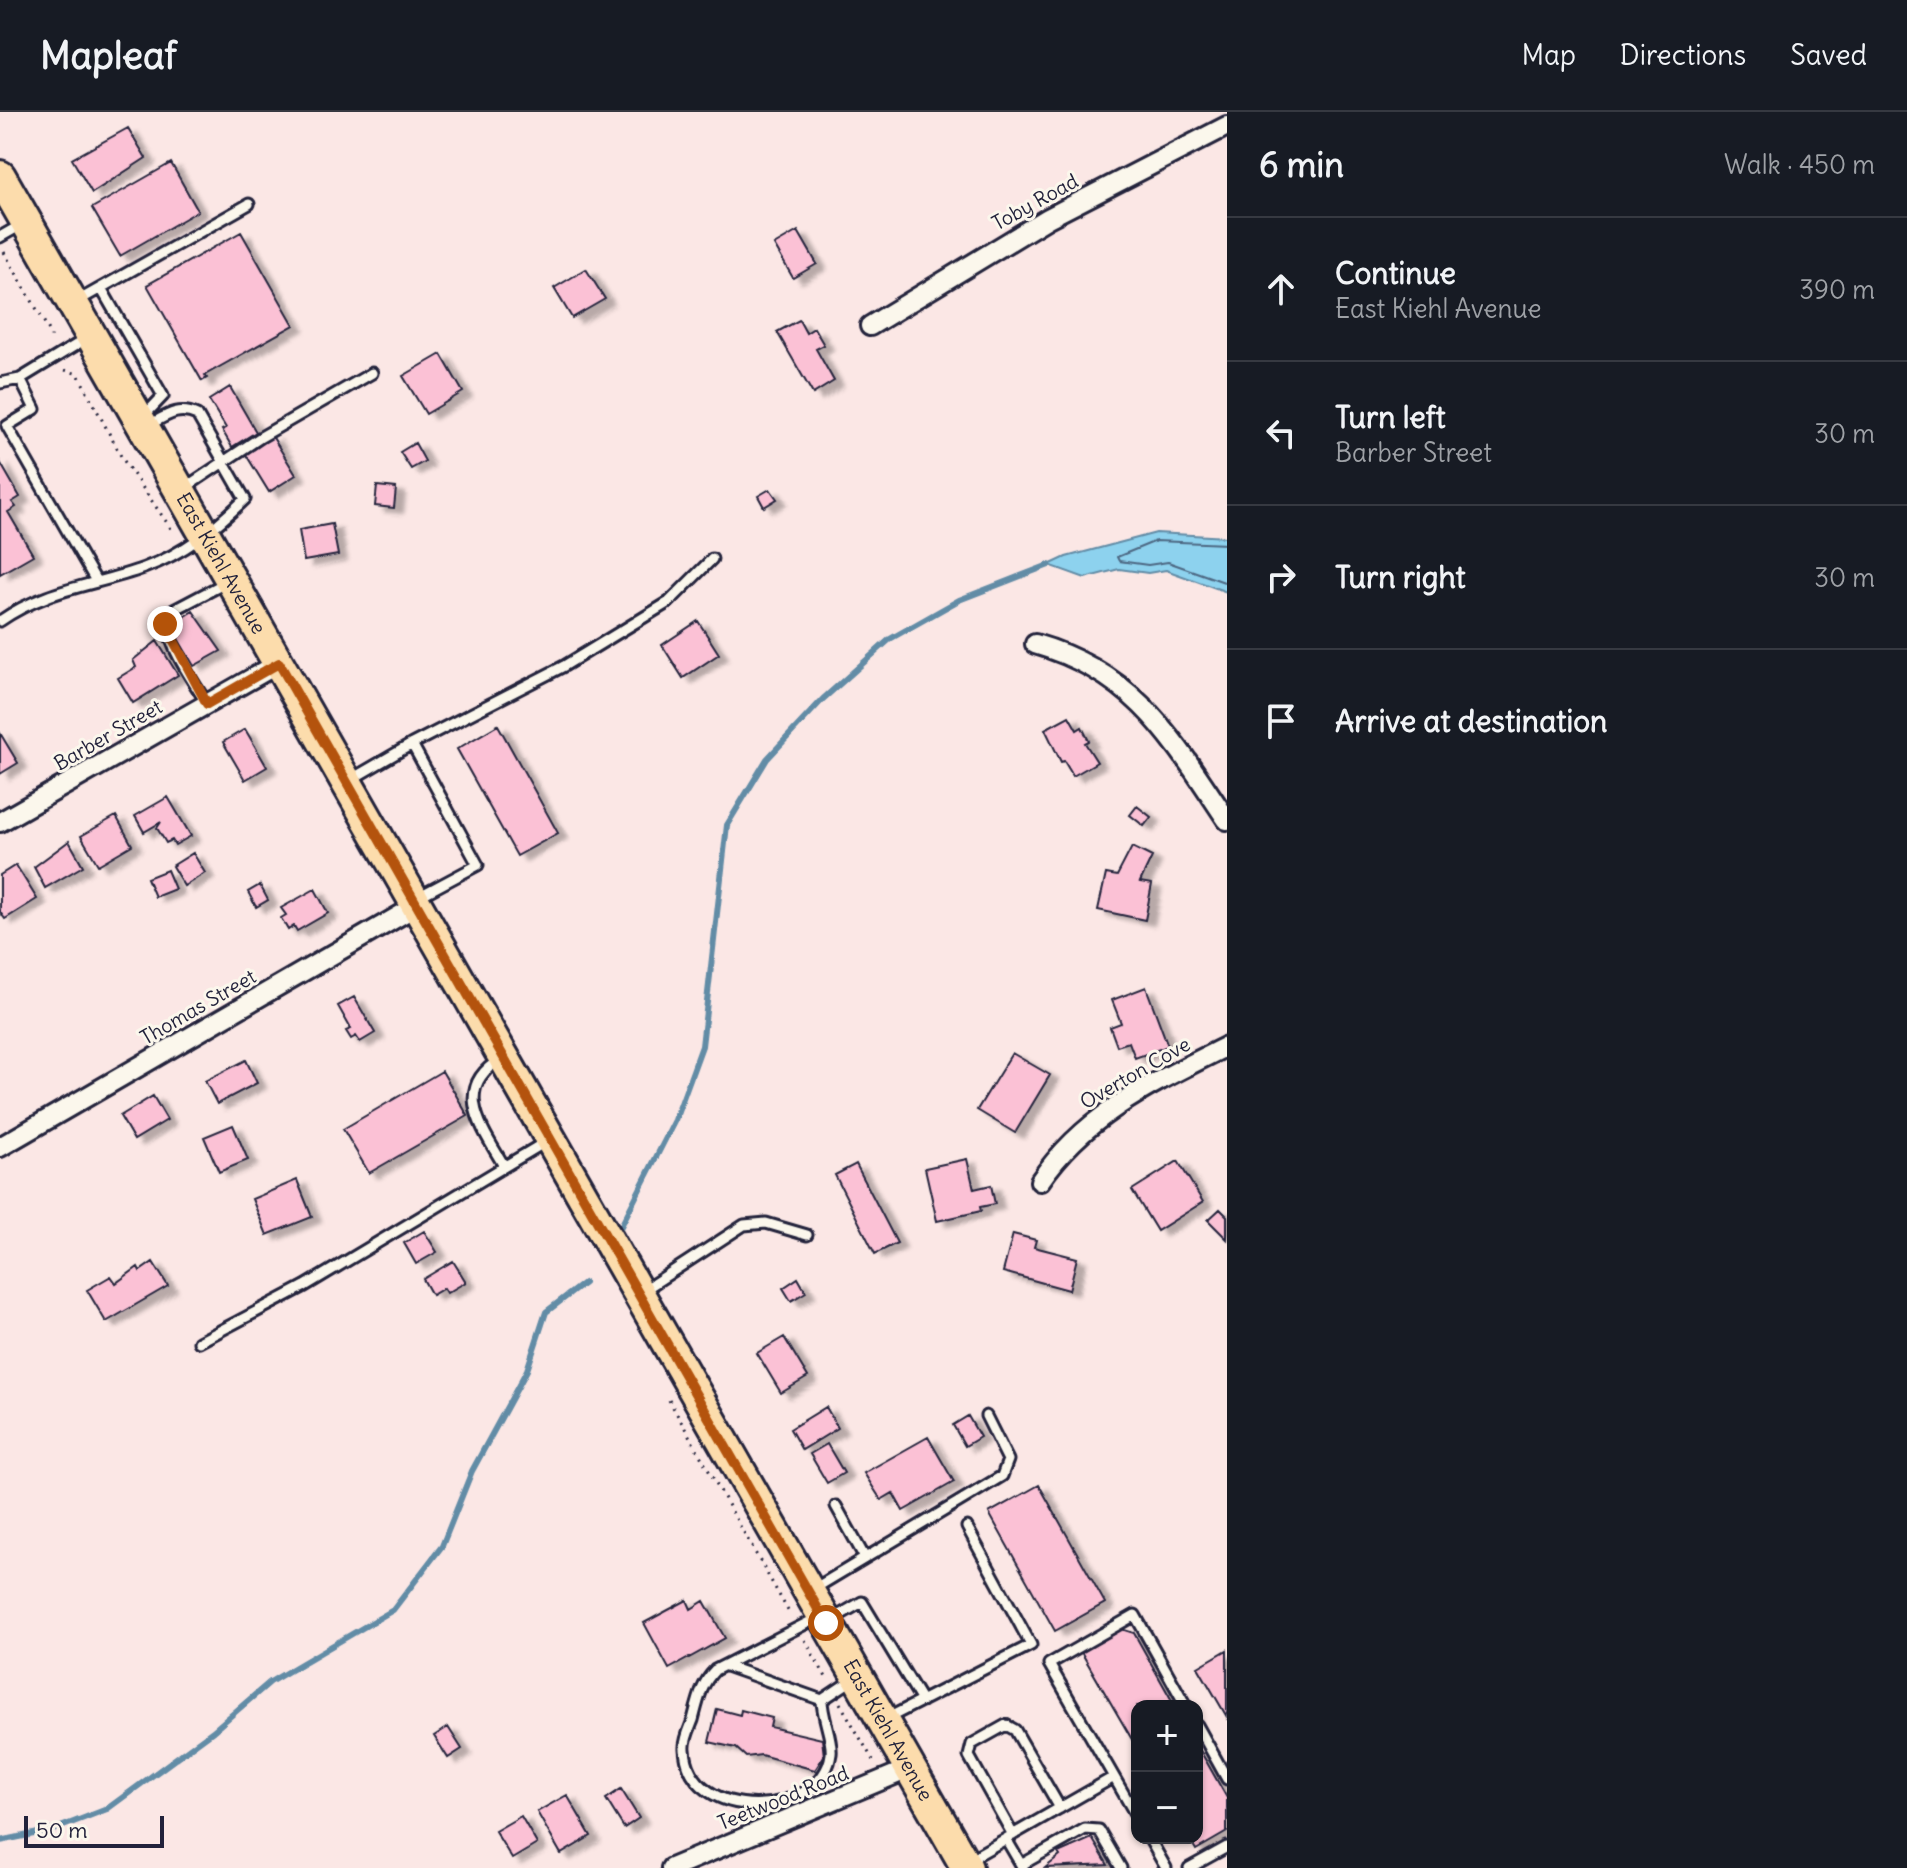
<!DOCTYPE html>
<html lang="en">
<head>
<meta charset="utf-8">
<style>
	body { margin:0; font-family:Delius,sans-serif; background:#20242c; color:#f1f3f6 }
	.controls { position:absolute; right:24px; bottom:24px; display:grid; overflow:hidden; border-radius:16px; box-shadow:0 2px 6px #0004 }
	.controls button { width:72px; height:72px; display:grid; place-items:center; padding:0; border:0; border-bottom:2px solid #363941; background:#171b24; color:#f1f3f6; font:40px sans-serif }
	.scale { position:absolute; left:24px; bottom:20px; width:140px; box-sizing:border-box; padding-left:8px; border:4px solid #22223b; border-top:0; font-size:22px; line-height:28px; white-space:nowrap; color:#22223b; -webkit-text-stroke:6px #fbf7ec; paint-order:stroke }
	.stop { position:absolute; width:24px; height:24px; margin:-18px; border:6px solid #b45309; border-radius:50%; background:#fff }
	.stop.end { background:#b45309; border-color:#fff; box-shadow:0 2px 8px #0008 }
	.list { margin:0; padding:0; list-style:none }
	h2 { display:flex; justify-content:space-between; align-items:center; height:104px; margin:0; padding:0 32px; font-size:34px }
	h2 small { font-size:26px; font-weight:400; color:#9ea1a6 }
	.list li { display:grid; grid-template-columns:52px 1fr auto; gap:24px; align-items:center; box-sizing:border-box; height:144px; padding:0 32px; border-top:2px solid #363941 }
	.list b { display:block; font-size:30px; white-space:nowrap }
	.list p { margin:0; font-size:26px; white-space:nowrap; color:#9ea1a6 }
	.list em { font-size:26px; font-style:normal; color:#9ea1a6 }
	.icon { flex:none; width:44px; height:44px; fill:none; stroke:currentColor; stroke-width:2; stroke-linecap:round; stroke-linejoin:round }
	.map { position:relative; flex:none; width:1227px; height:1756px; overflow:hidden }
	header { display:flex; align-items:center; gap:48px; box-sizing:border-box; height:112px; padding:0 40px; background:#171b24; border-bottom:2px solid #363941 }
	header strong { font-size:38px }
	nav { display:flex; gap:44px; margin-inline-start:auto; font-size:28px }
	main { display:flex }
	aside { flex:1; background:#171b24 }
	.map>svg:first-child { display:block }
	.water { fill:#8dd2ee; stroke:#628ca6; stroke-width:2 }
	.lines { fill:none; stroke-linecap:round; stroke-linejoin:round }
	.shore { stroke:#4d6883; stroke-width:2 }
	.stream { stroke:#628ca6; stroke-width:6 }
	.building { fill:#fbc1d5; stroke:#22223b; stroke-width:2; filter:url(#shadow) }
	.service-casing { stroke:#22223b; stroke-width:15 }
	.minor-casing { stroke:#22223b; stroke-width:24 }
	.primary-casing { stroke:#22223b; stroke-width:36 }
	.path { stroke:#22223b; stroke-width:3; stroke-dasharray:2 6; stroke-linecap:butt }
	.service { stroke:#fbf7ec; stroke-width:9 }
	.minor { stroke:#fbf7ec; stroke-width:18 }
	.primary { stroke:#fcdcac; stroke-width:30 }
	.route { stroke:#b45309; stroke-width:10 }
	.labels { text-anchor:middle; stroke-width:6; stroke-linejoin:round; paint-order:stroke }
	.street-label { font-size:20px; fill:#22223b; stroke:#fbf7ec }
</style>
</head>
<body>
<header>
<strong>Mapleaf</strong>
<nav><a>Map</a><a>Directions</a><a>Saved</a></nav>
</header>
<main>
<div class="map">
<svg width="1227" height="1756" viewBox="0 0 1227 1756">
	<defs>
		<filter id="shadow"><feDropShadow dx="9" dy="5" stdDeviation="2" flood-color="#0004"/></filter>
	</defs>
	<rect width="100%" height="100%" fill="#fbe7e5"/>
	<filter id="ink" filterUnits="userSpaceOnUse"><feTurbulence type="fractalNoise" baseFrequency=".0125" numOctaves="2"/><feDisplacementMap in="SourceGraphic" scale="16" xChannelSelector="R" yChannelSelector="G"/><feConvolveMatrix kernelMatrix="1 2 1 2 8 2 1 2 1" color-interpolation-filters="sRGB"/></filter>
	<g filter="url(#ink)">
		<path class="water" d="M1156,421L1227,425V480L1166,458L1148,461L1119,457L1085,466L1049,453L1066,445Z"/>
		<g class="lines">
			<path class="shore" d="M1227,432L1156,429L1117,445L1119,449L1148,453L1168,450L1227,471"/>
			<path class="stream" d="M616,1124L675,1008L702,934L727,713L767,647L823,587L890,527L959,488L1049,453
				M0,1729L53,1718L107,1697L213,1619L270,1570L393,1498L442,1434L472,1359L527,1258L546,1200L584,1171"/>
		</g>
		<path class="building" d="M128,16L146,46L92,81L72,47Z
			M171,51L198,99L120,144L92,96Z
			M798,119L817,152L793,166L774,133Z
			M241,120L294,213L205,263L207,266L202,269L147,173Z
			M586,157L605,187L572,206L554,176Z
			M799,208L806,221L814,216L824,233L816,237L834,269L813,282L777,220Z
			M441,242L463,280L426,302L403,264Z
			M230,275L256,320L232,335L222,318L226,316L209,288Z
			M272,324L296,363L269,380L245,341Z
			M415,331L425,349L411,357L400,340Z
			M0,350L20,385L12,390L16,395L8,400L33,443L0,462Z
			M377,374L396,376L394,396L375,394Z
			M770,377L777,387L764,395L758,384Z
			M332,412L338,443L304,449L299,418Z
			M193,499L221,539L194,554L170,513Z
			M698,509L719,542L683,566L662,533Z
			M157,529L178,563L133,591L118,566L136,555L133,548Z
			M1069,604L1077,618L1082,615L1089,629L1085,631L1097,650L1073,664L1064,649L1061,650L1045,617Z
			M498,613L558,721L517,744L457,637Z
			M245,617L267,655L245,668L223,630Z
			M0,621L18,651L0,662Z
			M168,685L191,724L175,733L172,728L166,731L157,716L161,710L144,720L135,704Z
			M1137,694L1151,705L1144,714L1130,703Z
			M116,704L132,733L98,753L81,724Z
			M69,729L83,754L45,776L34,755Z
			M1132,735L1152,745L1140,770L1152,772L1145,808L1098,798L1106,762L1117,764Z
			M193,741L205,761L184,774L172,754Z
			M16,753L37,787L5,807L0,800V763Z
			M167,758L175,777L155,785L147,766Z
			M260,773L268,788L256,795L248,780Z
			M315,777L328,801L297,819L294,814L288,818L281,806L286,803L281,796Z
			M1146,875L1168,934L1135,946L1129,930L1117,934L1110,915L1121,911L1112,888Z
			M354,885L375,921L360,930L356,924L351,927L346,919L351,917L338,894Z
			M1012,941L1050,963L1015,1021L977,998Z
			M246,948L257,971L217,992L205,969Z
			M442,959L468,1004L369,1061L343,1017Z
			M153,984L167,1008L134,1028L120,1004Z
			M233,1013L248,1048L219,1060L204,1025Z
			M967,1047L974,1077L991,1073L995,1092L980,1095L981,1099L937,1109L925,1056Z
			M1178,1049L1203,1090L1157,1119L1132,1078Z
			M856,1052L897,1131L875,1142L835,1063Z
			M297,1068L312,1105L267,1123L252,1087Z
			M1220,1097L1227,1104V1127L1208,1108Z
			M424,1119L437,1140L416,1152L404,1131Z
			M1013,1122L1036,1128L1034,1135L1077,1146L1069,1178L1003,1160Z
			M453,1149L466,1170L447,1181L444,1176L432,1183L423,1167Z
			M153,1150L168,1174L106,1210L87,1178L111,1164L116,1171L138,1155L140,1159Z
			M798,1166L806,1180L791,1189L783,1176Z
			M784,1225L808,1265L781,1281L757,1241Z
			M826,1295L838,1316L802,1338L790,1317Z
			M968,1304L980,1325L965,1334L953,1313Z
			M928,1325L954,1370L903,1399L893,1381L881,1388L864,1361Z
			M827,1332L844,1361L827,1371L810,1342Z
			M1039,1373L1105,1491L1055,1519L989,1401Z
			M687,1488L691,1497L704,1489L725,1526L669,1557L644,1511Z
			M1118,1516L1134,1521L1175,1594H1137V1636L1080,1538Z
			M1227,1538V1605L1198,1555Z
			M717,1597L740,1603L741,1598L772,1606L770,1615L822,1627L824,1644L815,1658L761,1643L746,1645L736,1636L709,1630Z
			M448,1615L462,1637L448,1646L434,1624Z
			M1197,1633L1227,1686V1720L1196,1738L1189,1726H1197Z
			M621,1677L639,1706L624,1716L606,1687Z
			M567,1683L591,1724L561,1742L537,1700Z
			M521,1704L537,1732L512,1747L495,1719Z
			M1092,1726L1108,1753L1045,1756L1060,1744L1058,1741Z"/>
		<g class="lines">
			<g class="service-casing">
				<path id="service" d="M0,125L21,113
					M101,176L163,284L144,304
					M76,190L249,92
					M20,267L35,297L7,314L96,469
					M0,271L20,267L89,225
					M183,377L261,325L372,261
					M0,509C45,477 94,474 144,456C185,441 214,417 245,387L197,303C178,294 166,304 149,313
					M207,592C195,571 158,522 170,500L227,470
					M412,632L564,554L669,490L712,447
					M350,668L412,632L478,753L418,785
					M501,947C451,976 482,1016 504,1054
					M641,1180L744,1113L766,1111L807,1123
					M199,1230L305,1174L547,1029
					M836,1394L865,1446
					M812,1478L1002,1364L1008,1348L986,1304
					M819,1505L715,1558C701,1572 698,1589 693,1608C690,1616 684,1628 685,1637C689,1713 822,1707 831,1642C833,1627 822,1605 822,1588L855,1566
					M831,1508L862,1490L922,1589
					M726,1554L822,1588
					M886,1607L1031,1533L967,1415
					M1197,1613L1227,1667
					M1137,1705L1049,1552L1135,1503L1186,1594
					M1013,1723L969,1644L972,1632L1006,1613L1015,1618L1060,1696
					M1149,1726L1166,1756
					M1006,1727L1023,1756
					M967,1749L1114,1665
					M1021,1753L1085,1717L1099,1718L1121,1756
					M1189,1756L1227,1735"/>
			</g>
			<g class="minor-casing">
				<path id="minor" d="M870,214L1048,106L1227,14
					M1035,532C1136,561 1172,626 1227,708
					M0,710L279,551
					M0,1035L418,793
					M1040,1069C1086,1001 1156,970 1227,934
					M671,1756L911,1656"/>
			</g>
			<g class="primary-casing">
				<g id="primary">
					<path id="s1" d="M0,64L967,1756"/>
				</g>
			</g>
			<path class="path" d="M4,140L51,222V231
				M65,258L78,262L122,346L172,418
				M669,1288L791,1504
				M805,1528L827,1567
				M840,1591L874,1650"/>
			<use href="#service" class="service"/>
			<use href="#minor" class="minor"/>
			<use href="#primary" class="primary"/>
		</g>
	</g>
	<g class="lines" filter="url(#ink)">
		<path class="route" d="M165,512L207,592L279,551L826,1511"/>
	</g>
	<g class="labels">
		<g class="street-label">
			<text transform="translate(1035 90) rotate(-29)" y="7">Toby Road</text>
			<text dy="7" stroke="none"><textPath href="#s1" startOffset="446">East Kiehl Avenue</textPath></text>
			<text transform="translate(108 623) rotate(-30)" y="7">Barber Street</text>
			<text transform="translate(198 895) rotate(-30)" y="7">Thomas Street</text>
			<text transform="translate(1135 961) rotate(-30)" y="7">Overton Cove</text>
			<text dy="7" stroke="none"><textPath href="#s1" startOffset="1790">East Kiehl Avenue</textPath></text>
			<text transform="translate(783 1686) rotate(-22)" y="7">Teetwood Road</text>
		</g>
	</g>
</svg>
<div class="controls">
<button>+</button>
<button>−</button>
</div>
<div class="scale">50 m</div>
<div class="stop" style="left:826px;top:1511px"></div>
<div class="stop end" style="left:165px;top:512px"></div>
</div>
<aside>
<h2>6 min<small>Walk · 450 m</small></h2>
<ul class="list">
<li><svg class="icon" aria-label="ahead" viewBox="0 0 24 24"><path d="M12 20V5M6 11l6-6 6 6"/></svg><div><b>Continue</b><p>East Kiehl Avenue</p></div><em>390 m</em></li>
<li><svg class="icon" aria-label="left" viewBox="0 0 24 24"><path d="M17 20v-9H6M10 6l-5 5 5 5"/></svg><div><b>Turn left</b><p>Barber Street</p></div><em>30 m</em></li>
<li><svg class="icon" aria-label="right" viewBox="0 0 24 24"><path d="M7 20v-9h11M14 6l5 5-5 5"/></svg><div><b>Turn right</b></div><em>30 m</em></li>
<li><svg class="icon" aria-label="arrive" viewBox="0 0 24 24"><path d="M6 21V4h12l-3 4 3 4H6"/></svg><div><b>Arrive at destination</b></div></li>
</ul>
</aside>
</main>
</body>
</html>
